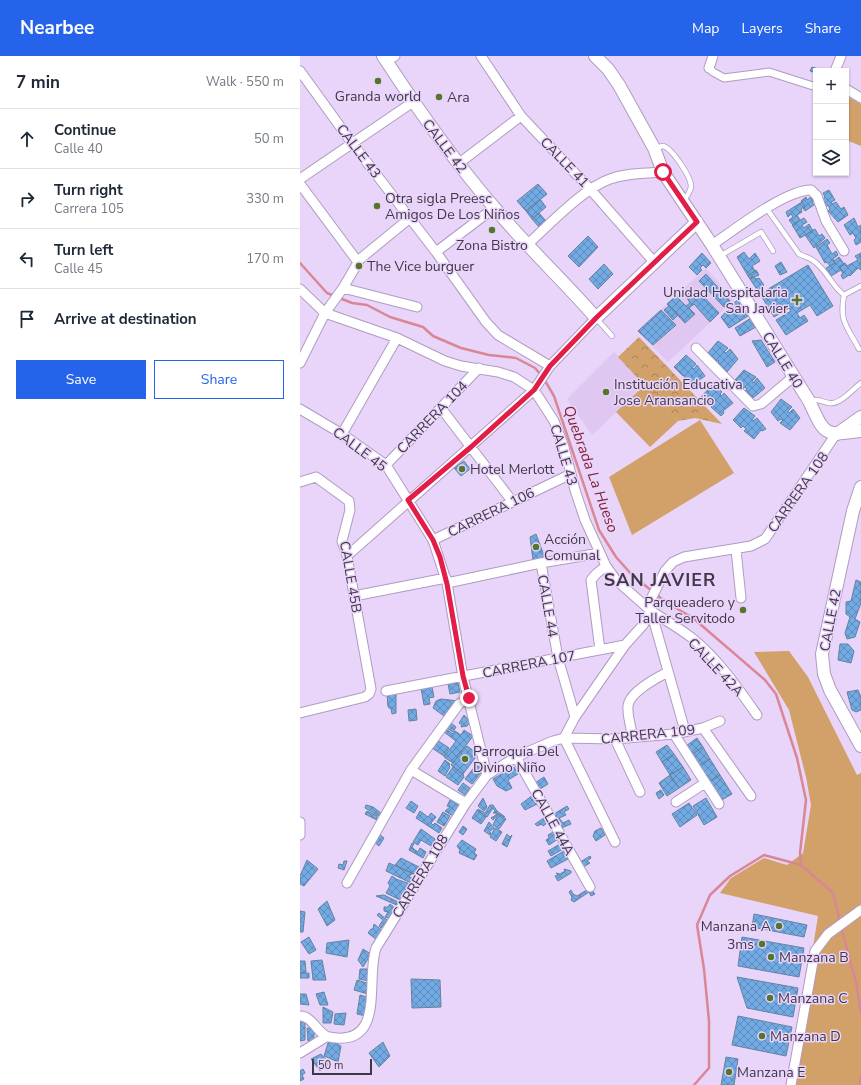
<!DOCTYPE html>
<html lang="en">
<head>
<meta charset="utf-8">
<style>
	body { margin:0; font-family:"Nunito Sans",sans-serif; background:#f2f2f3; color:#1f2937 }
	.controls { position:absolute; right:12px; top:12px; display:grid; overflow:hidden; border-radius:0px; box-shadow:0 1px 3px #0004 }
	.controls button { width:36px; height:36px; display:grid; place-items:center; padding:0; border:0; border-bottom:1px solid #e0e1e3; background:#fff; color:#1f2937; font:20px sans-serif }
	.scale { position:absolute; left:12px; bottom:10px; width:60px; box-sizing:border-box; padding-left:4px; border:2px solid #403847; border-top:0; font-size:11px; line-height:14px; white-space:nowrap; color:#403847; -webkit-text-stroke:3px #e9d4fa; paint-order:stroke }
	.stop { position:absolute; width:12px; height:12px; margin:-9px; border:3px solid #e11d48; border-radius:50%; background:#fff }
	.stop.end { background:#e11d48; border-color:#fff; box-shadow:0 1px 4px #0008 }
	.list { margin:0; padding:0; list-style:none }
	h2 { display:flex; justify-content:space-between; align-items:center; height:52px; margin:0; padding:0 16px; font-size:17px }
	h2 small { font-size:13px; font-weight:400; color:#747a83 }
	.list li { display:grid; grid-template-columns:26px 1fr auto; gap:12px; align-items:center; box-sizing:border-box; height:60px; padding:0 16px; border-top:1px solid #e0e1e3 }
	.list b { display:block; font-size:15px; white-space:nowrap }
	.list p { margin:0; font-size:13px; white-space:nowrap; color:#747a83 }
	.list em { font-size:13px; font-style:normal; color:#747a83 }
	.actions { display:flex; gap:8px; padding:12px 16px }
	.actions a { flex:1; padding:9px 0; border:1px solid #2563eb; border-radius:0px; text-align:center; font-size:14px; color:#2563eb }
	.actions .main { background:#2563eb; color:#fff }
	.icon { flex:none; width:22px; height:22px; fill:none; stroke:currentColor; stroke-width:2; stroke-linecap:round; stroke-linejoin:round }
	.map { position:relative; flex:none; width:561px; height:1029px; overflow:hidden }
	header { display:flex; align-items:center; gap:24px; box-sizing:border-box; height:56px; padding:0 20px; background:#2563eb; color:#fff }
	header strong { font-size:19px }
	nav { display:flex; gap:22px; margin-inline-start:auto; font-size:14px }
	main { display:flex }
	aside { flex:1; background:#fff }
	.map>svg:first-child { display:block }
	.built { fill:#dfc7f2 }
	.grass { fill:#d1a169 }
	.park { fill:url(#park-crowns) }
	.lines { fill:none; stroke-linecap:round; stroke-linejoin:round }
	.stream { stroke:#da8795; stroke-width:2.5 }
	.building { fill:url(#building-cross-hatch); stroke:#66829f }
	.service-casing { stroke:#af9cc0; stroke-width:6 }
	.pedestrian-casing { stroke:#af9cc0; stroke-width:9 }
	.minor-casing { stroke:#af9cc0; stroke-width:11 }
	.tertiary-casing { stroke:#af9cc0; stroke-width:14 }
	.service { stroke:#fff; stroke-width:4.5 }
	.pedestrian { stroke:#fff; stroke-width:7 }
	.minor { stroke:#fff; stroke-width:9 }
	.tertiary { stroke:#fff; stroke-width:12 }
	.route { stroke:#e11d48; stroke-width:5 }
	.poi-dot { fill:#55752c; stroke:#e9d4fa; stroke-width:1.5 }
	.labels { text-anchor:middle; stroke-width:3; stroke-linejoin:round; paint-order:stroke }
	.poi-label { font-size:14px; fill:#403847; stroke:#e9d4fa; text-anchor:start }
	.street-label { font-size:14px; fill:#403847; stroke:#e9d4fa }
	.water-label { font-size:15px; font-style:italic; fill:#82213b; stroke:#e9d4fa }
	.district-label { font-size:18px; font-weight:bold; letter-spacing:1px; fill:#403847; stroke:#e9d4fa }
</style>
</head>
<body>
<header>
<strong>Nearbee</strong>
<nav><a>Map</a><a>Layers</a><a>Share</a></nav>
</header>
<main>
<aside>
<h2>7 min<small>Walk · 550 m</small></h2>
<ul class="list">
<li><svg class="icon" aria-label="ahead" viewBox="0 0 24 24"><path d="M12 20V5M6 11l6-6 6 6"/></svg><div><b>Continue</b><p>Calle 40</p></div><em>50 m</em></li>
<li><svg class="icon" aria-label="right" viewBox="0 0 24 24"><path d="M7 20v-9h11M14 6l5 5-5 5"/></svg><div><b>Turn right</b><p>Carrera 105</p></div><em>330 m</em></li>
<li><svg class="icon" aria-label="left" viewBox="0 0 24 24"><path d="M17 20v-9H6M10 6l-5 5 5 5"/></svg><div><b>Turn left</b><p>Calle 45</p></div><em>170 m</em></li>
<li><svg class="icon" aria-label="arrive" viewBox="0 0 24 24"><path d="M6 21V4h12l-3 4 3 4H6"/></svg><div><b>Arrive at destination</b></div></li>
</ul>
<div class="actions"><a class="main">Save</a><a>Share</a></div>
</aside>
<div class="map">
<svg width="561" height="1029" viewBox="0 0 561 1029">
	<defs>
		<pattern id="park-crowns" width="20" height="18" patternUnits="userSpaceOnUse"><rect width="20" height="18" fill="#d1a169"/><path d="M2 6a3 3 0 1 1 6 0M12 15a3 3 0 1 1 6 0" fill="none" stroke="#ab8458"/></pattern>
		<pattern id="building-cross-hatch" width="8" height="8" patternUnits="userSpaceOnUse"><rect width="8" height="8" fill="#72aae3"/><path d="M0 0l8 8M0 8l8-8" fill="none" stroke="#5f8bba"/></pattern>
	</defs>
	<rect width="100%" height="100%" fill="#e9d4fa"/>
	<path class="built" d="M406,212L434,244L368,306L337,275Z
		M314,296L345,329L292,379L267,343Z"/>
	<path class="grass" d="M546,40L561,48V90L546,84Z
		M345,329L378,365L350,391L316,356Z
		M400,364L434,417L332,479L309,421Z
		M489,595L508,621L557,719L561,717V1029H491L518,860L420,837L431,822L464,802L487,809L503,797L511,749L506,721L489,654L454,596Z"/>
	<path class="park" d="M339,281L422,368L395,362L378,365L318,301Z"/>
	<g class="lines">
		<path class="stream" d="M0,207L27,237L52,247L67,249L90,261L123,271L133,280L161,292L189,299L216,302L235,312L241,319
			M244,323L254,340L299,474L316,501L332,519L352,535
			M356,538L364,545L393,562L465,624L476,638L497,702L506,744L500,797L501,809L533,837L540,866
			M541,871L556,926L561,957
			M394,1029L409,1012V965L404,913L397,869L410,839L430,820L464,799L501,809
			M560,1029L561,1020"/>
	</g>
	<path class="building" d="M512,11L525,15H516V17L510,15Z
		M238,128L247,138L226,155L217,145Z
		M529,134L535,144L531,146L532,148L536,146L541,153L544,151L548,159L538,166L528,155L530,153L528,149L525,151L522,147L524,146L523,143L525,141L523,137Z
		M512,140L514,144L512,146L514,149L505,155L503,152L505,150L501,145L506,141L507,144Z
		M240,143L246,151L232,163L226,155Z
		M502,146L505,150L501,153L502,156L497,159L500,164L493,169L489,164L493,161L491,158L488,161L486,156Z
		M239,157L246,165L239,171L232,163Z
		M504,162L507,166L502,169L504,172L509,168L513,175L500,182L496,175L498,173L496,175L492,169Z
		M554,162L558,171L561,169V186L556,189L554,184L556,182L553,177L550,179L544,169Z
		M515,173L519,180L522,178L525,182L514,192L505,179Z
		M288,180L298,191L279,211L268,200Z
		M527,183L530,187L527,189L532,198L536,195L538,199L533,203L535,207L530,210L527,206L525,207L516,191Z
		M444,196L449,203L455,197L460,205L452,210L455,215L448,220L437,201Z
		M402,197L411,207L406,212L403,209L400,212L402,214L397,219L389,211Z
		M561,197V214L558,212L550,220L549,219L543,223L541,219L543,218L539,211L545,207L547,210L558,204L555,200Z
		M539,201L544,208L539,211L541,214L531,220L526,212L535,207L534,205Z
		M481,206L487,216L480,219L475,210Z
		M304,208L313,218L298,233L289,223Z
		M508,209L533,250L517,260L510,249L497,257L500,262L504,259L508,265L486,279L476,264L491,255L489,252L474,261L460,238Z
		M456,214L459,219L450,223L448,220Z
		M406,218L430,245L424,251L399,225Z
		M453,221L456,223L459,222L464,229L458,235L450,223Z
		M389,237L396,244L402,239L419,257L410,266L394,248L389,252L395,258L385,267L367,248L376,240L386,250L390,247L386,240Z
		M437,244L440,248L436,250L440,256L444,254L448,260L429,272L421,261Z
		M369,250L378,259L373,264L364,254Z
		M361,254L376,269L353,289L338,275Z
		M451,262L456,271L440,280L435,272Z
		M461,284L475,306L467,311L452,285Z
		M418,285L428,292L424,296L426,297L430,293L438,303L427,316L417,307L419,305L418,304L415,307L407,298Z
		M386,299L396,308L392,312L394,313L397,309L405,320L395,327L397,328L393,331L384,322L385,319L383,320L374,311Z
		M444,314L456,321L452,325L453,327L457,322L465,332L453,342L445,335L447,333L445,331L443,333L435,324Z
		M413,328L422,336L420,338L422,340L424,337L433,347L423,355L424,357L421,360L411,351L414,348L412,346L410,349L401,341Z
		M481,343L492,351L488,355L489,357L493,353L500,362L490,374L480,367L483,364L481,363L478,365L471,356Z
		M444,352L455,360L452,364L453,365L457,362L466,373L462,375L461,374L454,383L444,375L446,373L443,370L441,372L433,364Z
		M164,405L170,413L161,420L154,412Z
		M236,478L245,502L233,504L230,481Z
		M556,524L561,526V547L555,563L560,566L555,581L547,583L545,577L550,561L546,558V546L551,545Z
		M540,588H548L554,595L551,607L538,604Z
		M158,627L160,636L150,638L148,628Z
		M132,631L134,641L129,642L130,648L124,649L121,632Z
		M558,634L561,641V654L556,656L552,654L547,636Z
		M96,637V657L92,658L91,653L88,651L87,638Z
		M141,643L158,645L147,662L133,652L136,645Z
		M116,653L117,664L109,665L108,654Z
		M164,659L170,666L167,670L161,671L162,669L159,667Z
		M151,667L156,671L153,676L147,672Z
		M146,673L153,678L155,675L161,679L164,674L173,680L153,707L144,701L156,685L144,676Z
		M397,682L403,691L391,699L386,690Z
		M137,684L149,692L144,700L132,692Z
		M367,689L374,698L362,706L356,696Z
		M167,690L178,698L163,718L151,709Z
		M403,691L410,703L398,710L391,699Z
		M374,698L383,711L370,719L362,706Z
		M410,703L420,719L409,726L398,710Z
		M145,704L150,708L149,710L150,711L145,720L138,715Z
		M176,709L183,714L172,728L165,723Z
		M153,711L163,718L164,721L158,729L146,721Z
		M214,711L218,718L208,724L212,732L206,735L197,730L193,723Z
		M383,711L391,724L379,732L370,719Z
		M370,719L379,732L367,740L359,727Z
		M420,719L432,738L420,745L409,726Z
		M244,721L248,728L240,733L235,727Z
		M163,727L170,732L165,739L158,734Z
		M361,734L364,739L359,743L356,737Z
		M233,739L239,747L225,754L221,748Z
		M183,742L187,751L184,755L178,750Z
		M406,742L417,761L404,769L393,750Z
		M150,744L153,746L154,744L160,747L153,760L145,755L150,751L147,750Z
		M111,745L118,750L114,757L106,752Z
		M389,747L397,759L380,771L372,758Z
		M66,749L73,751L81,757L79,760L65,752Z
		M190,749H193L197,755L205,761L198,758L193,764L191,762L196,759V757H193L195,755L193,752L187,761L178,755V753L185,757Z
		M267,750L269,753L264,756L266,759L257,763L254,758Z
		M177,754L186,761L181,768L172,762Z
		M67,755L77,760V764L65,758Z
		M120,755L128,761L131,757L136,761L131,767L133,769L135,767L142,772L139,777L116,762Z
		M143,756L150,760L144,770L137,766Z
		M198,758L206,763L199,773L193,769Z
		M247,760L250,765L243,770L242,768L237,770L235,768Z
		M259,762L263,767L269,764L271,768L259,773L254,767Z
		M189,766L194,772L189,776L191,777L190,779L184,775Z
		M163,770L167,773L163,779L159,776Z
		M195,772L202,776L196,785L190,781Z
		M301,772L305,779L296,785L293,780L295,775Z
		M121,773L135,783L131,790L121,784L118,789L113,786Z
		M255,775L258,783L249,789L246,784L249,782L248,779Z
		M79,778L84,782L79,790L73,785Z
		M207,778L210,781L212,779L207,791L202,788Z
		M162,784L176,793L174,797L177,799L174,804L159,797L160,794L157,790Z
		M112,787L114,788L112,791L115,794L118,796L120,792L126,796L123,802L109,794Z
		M260,788L263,793L251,800L248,795Z
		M264,795L268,803L251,812L247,805Z
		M290,800L291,802L287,805L290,807L280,813L277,808Z
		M101,802L119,811L114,818L95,809Z
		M7,804L18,813L4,830L0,828V820Z
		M44,805H47L44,814L38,812L39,808L43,809Z
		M89,807L114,818H111L109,821L113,822L111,827L86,815Z
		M264,813L271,815V817L258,825L255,820L258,819L256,817L260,818L265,815Z
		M92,820L96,823L110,828L102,845L86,837L90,830L88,827Z
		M290,832L295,838L291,840L289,836L274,846L271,844L272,841L269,836L271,834L273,838L277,840Z
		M84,839L100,847L99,850L76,840Z
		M27,845L35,864L27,870L18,853Z
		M90,848L95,852L89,862L85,861L88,856L84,855V851H88Z
		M0,855L5,856L3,876H0Z
		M79,857L87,864L81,872L79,870L83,864L77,859Z
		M454,858L507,869L504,881L452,871Z
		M74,868L83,875L77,884L68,877L71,873H73Z
		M9,881L16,894L9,898L1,886Z
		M442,881L504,892L499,921L438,910Z
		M49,884L47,901L26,897L27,887Z
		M63,893L71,898L63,911L58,904Z
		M22,904L26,924H13L11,905Z
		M0,905H5L6,916L0,917Z
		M60,913H69V925L59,923Z
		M0,917H9V922H0Z
		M437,921L498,932L493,961L447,952Z
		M111,923L140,924L141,951L112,952Z
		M57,924L70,928L68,938L54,934Z
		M24,936L28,949H20L16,938Z
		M0,938H6L9,949L0,948Z
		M60,939L70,942L66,960L57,958Z
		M23,951L33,956L31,967H23Z
		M46,957L44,969L34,968L35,958Z
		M438,960L492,971L486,1000L432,989Z
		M0,964H5V984L0,985Z
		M7,972H15L13,987L8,985Z
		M29,984L41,990L38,1006L24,1000Z
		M83,986L90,1000L79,1011L69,997Z
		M21,998L29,1007L20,1015L11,1003Z
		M426,1001L438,1003L434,1029H421Z
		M3,1013L5,1017L2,1019L4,1023L0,1025V1015Z"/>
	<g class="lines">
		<g class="service-casing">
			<path id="service" d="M355,92L363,90C372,92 391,121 391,130C391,135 387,140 384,144
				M467,153L499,198C504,201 510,201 515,206C527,215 532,230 544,239L561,230
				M420,200L461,176L473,195
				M544,239C539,266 547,270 559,293
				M296,262L312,280
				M511,345C518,342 521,346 529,347C540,349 553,333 561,327"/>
		</g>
		<g class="pedestrian-casing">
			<path id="pedestrian" d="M409,12L413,16L424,22L469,16L513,30L516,29"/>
		</g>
		<g class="minor-casing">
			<path id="minor" d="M181,0L221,60L290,133L355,207
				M86,5L95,0
				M409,12L413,0
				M0,15L52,87L136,196L186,266L198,279L250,310
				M535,15L541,0
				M546,33L561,42
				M158,108L221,60
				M0,123L113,46
				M0,128L58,206
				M228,188C250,168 284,132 310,123C327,117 346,117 363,116
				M412,189C434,174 485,134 511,134L517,140L526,165L544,195
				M136,196L194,152
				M43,232L117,251
				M0,233L25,257L97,282L145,305L161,310L198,316L214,321L234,334L254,365L264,391L275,434L285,464L306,510L316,524L351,555L385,675
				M396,292L453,350L461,348L493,321
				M0,307L25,257L43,232L60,203L110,162
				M141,352L212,445
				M0,353L42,378L86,409L133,484L147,527L163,621L187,719
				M42,378L97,282
				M86,409L179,312
				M0,426L16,421L49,445L50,454L42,485L47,500L71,633L69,638L65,641L0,657
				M133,484L271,418
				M436,494L441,542
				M47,500L234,334L250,310L296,262
				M241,507L258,602L275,661
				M147,527L241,507L300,497
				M54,540L146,522
				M351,555C365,564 379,572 392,582C418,603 438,632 457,659
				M300,594L291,524L296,518L306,510
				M86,635L325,589
				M403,672L451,740
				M374,678L419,748
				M333,681C331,672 327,659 328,650C329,637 356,622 368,616
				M315,683L340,736
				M216,701L290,831
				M376,746L405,727
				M166,747L111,714L159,648L169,642
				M0,766V779
				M315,786L264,682L275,661L325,589L343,569L351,555L352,541L365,515L373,506L384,501L451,490L465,483L536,378
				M47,827L111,714
				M0,960C13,960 18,979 29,981C87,992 65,924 76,892L166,747L187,719L216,701L253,685L264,682L315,683L374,678L403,672L420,665
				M0,997L26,981
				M491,1029L515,895L528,878L561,854"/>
		</g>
		<g class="tertiary-casing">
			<path id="tertiary" d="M83,0C117,52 152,103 193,150C225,189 263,224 296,262L397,166
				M295,0L308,13L319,29L354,92L363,116L412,189L509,345C525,379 523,380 561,375
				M537,378L561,361
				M561,431L553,455L522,598L524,618L530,634L561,690"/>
		</g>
		<use href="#service" class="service"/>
		<use href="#pedestrian" class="pedestrian"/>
		<use href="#minor" class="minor"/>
		<use href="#tertiary" class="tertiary"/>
	</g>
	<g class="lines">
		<path class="route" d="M169,642L163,620L147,528L140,501L133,484L108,444L171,391L234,334L250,310L296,262L397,166L363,116"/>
	</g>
	<g class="poi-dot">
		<circle cx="78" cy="25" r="4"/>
		<circle cx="139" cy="41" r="4"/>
		<circle cx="77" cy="150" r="4"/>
		<circle cx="192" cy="174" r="4"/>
		<circle cx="59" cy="210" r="4"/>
		<path d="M495 238h4v4h4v4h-4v4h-4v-4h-4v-4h4z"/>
		<circle cx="306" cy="336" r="4"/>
		<circle cx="162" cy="413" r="4"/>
		<circle cx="236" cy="491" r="4"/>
		<circle cx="443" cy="554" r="4"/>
		<circle cx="165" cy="703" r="4"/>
		<circle cx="479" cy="870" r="4"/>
		<circle cx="462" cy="888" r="4"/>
		<circle cx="471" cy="901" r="4"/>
		<circle cx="470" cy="942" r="4"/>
		<circle cx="462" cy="980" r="4"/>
		<circle cx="429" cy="1016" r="4"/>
	</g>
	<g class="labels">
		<g class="poi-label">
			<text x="78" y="45" text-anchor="middle">Granda world</text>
			<text x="147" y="46">Ara</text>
			<text x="85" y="147">Otra sigla Preesc<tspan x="85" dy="16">Amigos De Los Niños</tspan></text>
			<text x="192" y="194" text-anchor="middle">Zona Bistro</text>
			<text x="67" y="215">The Vice burguer</text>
			<text x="488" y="241" text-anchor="end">Unidad Hospitalaria<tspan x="488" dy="16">San Javier</tspan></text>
			<text x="314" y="333">Institución Educativa<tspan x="314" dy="16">Jose Aransancio</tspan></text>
			<text x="170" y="418">Hotel Merlott</text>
			<text x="244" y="488">Acción<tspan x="244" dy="16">Comunal</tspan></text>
			<text x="435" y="551" text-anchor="end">Parqueadero y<tspan x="435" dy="16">Taller Servitodo</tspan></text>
			<text x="173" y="700">Parroquia Del<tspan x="173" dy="16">Divino Niño</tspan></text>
			<text x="471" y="875" text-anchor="end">Manzana A</text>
			<text x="454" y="893" text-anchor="end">3ms</text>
			<text x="479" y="906">Manzana B</text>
			<text x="478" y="947">Manzana C</text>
			<text x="470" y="985">Manzana D</text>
			<text x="437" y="1021">Manzana E</text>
		</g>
		<g class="street-label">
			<text transform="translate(145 90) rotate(53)" y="5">CALLE 42</text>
			<text transform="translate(59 95) rotate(53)" y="5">CALLE 43</text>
			<text transform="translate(265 106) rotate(46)" y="5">CALLE 41</text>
			<text transform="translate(483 304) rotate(58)" y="5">CALLE 40</text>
			<text transform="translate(132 361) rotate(-46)" y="5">CARRERA 104</text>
			<text transform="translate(60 393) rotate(37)" y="5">CALLE 45</text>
			<text transform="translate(264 399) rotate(73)" y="5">CALLE 43</text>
			<text transform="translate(498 436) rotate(-55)" y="5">CARRERA 108</text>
			<text transform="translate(191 456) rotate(-26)" y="5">CARRERA 106</text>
			<text transform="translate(51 521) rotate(80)" y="5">CALLE 45B</text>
			<text transform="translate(248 550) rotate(80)" y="5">CALLE 44</text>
			<text transform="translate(530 564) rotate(-79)" y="5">CALLE 42</text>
			<text transform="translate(229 608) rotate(-11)" y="5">CARRERA 107</text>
			<text transform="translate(416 611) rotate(47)" y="5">CALLE 42A</text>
			<text transform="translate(348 678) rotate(-6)" y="5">CARRERA 109</text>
			<text transform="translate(253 766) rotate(61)" y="5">CALLE 44A</text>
			<text transform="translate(120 820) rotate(-59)" y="5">CARRERA 108</text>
		</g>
		<g class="water-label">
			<text transform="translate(291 413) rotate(70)" y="5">Quebrada La Hueso</text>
		</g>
		<g class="district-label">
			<text x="360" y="530">SAN JAVIER</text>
		</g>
	</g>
</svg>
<div class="controls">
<button>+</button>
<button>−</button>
<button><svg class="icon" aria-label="layers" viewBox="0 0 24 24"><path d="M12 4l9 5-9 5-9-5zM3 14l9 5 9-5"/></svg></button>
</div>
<div class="scale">50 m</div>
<div class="stop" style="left:363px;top:116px"></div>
<div class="stop end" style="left:169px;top:642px"></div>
</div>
</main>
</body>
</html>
